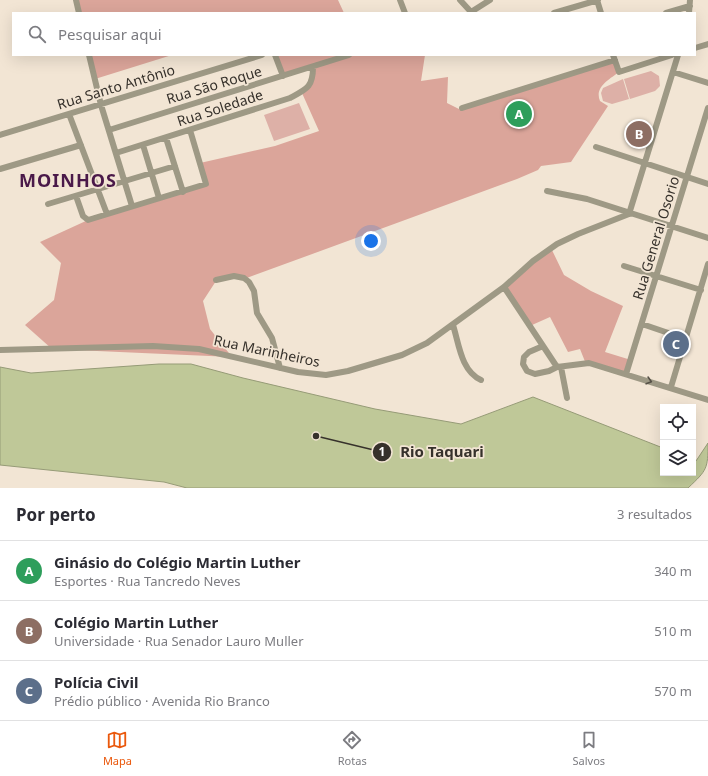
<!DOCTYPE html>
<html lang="pt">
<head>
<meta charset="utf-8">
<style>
	body { margin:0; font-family:"Noto Sans",sans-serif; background:#f7f7f7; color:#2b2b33 }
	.controls { position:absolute; right:12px; bottom:12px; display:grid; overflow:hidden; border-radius:0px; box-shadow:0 4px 16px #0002 }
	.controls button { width:36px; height:36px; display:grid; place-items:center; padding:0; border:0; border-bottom:1px solid #e1e1e2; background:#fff; color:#2b2b33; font:20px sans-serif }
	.you { position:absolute; left:371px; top:241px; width:14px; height:14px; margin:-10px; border:3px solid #fff; border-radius:50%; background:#1a73e8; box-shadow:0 0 0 6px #1a73e833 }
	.badge { display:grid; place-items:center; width:26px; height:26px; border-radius:50%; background:#ea580c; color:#fff; font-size:13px; font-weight:700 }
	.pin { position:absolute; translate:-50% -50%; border:2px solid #fff; box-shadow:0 1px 4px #0006 }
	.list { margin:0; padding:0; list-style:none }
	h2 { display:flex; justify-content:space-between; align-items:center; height:52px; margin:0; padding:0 16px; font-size:17px }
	h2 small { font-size:13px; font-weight:400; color:#7c7c81 }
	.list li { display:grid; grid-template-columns:26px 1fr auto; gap:12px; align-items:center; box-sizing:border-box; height:60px; padding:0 16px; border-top:1px solid #e1e1e2 }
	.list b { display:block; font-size:15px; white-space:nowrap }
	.list p { margin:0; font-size:13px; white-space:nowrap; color:#7c7c81 }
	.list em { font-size:13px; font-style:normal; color:#7c7c81 }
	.icon { flex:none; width:22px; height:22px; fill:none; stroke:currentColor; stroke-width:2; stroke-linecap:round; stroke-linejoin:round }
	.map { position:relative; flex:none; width:708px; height:488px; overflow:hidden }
	.search { position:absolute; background:#fff; box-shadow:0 4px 16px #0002; left:12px; right:12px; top:12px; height:44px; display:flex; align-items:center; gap:10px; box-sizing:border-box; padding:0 14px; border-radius:0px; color:#7c7c81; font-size:15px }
	.sheet { height:232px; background:#fff }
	nav { display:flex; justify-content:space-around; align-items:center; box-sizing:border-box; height:56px; border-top:1px solid #e1e1e2; background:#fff; font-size:11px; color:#7c7c81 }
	nav a { display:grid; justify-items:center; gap:2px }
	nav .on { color:#ea580c }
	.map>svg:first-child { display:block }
	.green { fill:#ddb0a7 }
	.forest { fill:#dba59a }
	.water { fill:#bfc898; stroke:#969b77 }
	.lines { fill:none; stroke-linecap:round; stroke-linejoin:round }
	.minor { stroke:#9e9985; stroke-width:6 }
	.oneway { stroke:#555046 }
	.labels { text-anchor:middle; stroke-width:3.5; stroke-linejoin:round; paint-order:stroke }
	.street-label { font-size:14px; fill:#36312b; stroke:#f2e5d4 }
	.district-label { font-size:18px; font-weight:bold; letter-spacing:1px; fill:#4a1949; stroke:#f2e5d4 }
	.leader { fill:none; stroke:#36312b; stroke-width:1.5 }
	.callout-dot { fill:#36312b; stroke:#f2e5d4; stroke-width:1.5 }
	.mark-label { font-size:12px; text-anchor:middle; font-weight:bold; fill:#fff }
	.callout-label { font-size:15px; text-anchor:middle; font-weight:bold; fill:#36312b; stroke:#f2e5d4; stroke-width:3.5; stroke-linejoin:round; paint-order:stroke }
</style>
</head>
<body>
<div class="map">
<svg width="708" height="488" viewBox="0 0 708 488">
	<rect width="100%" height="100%" fill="#f2e5d4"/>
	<path class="green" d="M651,71L659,76L660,86L655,91L630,99L624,79Z
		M623,79L629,99L612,104L603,101L601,93L603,88Z
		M299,103L310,129L274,141L264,115Z"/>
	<path class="forest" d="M76,0H338L344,13H79Z
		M89,55H172L95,79Z
		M276,55H344L284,74Z
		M351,55H425L421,81L448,77L447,103L461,110L615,62L619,72C610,79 594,87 600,101L608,106L571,162L541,166L538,170L517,179L244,279L233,277L216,281L203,301L210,329L232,357L52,349L25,325L54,300L61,263L40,242L88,220L206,184L200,163L275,146L319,131L302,93L306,91L312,67Z
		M551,248L564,275L591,291L623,306L605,352L631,360L626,374L586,364L580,349L568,352L550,317L532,325L504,287Z"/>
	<path class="water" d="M159,364H191L243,378L375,409L461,424L533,397L663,448V473H693V460L696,461L708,443C708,469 707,470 688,488H187L164,482L0,465V367L31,373Z"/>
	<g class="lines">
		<path class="minor" d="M76,0L79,13
			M400,0L405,13
			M460,0L472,13
			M597,0L601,13
			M471,12L490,0
			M554,13L598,0
			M666,13L690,6
			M689,13L690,0
			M695,48L708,44
			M89,55L101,105L132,206
			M275,55L283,76
			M613,55L619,72L672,55
			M673,72L708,83
			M462,108L615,60
			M69,114L107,214
			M109,130L349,55
			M0,135L262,55
			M166,138L183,192
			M143,145L159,198
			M596,147L708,184
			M116,153L290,98C307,89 313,87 313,67
			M0,169L81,145
			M547,191L587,199L708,238
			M76,196L83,216L88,220L206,184L190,130
			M48,204L175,166
			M629,214L678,55
			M624,266L701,290
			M216,280L234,276L244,278L249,282L254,291L257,313L272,338L280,368
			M504,287L557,367
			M642,324L686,339
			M453,325C459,344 461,371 481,380
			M543,346L529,352L524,357L523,364L527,371L535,374L549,371L557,367L589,363L708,400
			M0,350L153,346L199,349L298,372L326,375L348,371L402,355L427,343L504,287L533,261L557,244L578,234L629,214
			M561,367L567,398
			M626,374L708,108
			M671,387L708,264"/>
	</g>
	<defs><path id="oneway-chevron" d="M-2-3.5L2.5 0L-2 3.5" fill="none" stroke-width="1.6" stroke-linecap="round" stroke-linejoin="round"/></defs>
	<use class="oneway" href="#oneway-chevron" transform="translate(649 381) rotate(16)"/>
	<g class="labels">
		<g class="street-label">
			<text transform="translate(214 85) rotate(-17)" y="5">Rua São Roque</text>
			<text transform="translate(116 87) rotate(-17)" y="5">Rua Santo Antônio</text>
			<text transform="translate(220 108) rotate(-18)" y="5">Rua Soledade</text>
			<text transform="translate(656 238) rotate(-73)" y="5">Rua General Osorio</text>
			<text transform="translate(267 351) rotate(12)" y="5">Rua Marinheiros</text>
		</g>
		<g class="district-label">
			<text x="68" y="187">MOINHOS</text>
		</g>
	</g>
	<path class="leader" d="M316 436L382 452"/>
	<g class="callout-dot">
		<circle cx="316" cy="436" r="4"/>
		<circle cx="382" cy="452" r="10"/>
	</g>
	<g class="mark-label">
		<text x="382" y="456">1</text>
	</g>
	<g class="callout-label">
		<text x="442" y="457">Rio Taquari</text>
	</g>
</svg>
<div class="controls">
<button><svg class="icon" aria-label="locate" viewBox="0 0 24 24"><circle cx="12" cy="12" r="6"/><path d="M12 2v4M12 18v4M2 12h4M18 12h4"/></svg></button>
<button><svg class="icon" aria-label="layers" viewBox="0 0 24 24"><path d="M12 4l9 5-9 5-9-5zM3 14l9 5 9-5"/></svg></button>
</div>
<div class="you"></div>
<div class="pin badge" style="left:519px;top:114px;background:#2e9e5b">A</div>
<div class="pin badge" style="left:639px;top:134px;background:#8d6e63">B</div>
<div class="pin badge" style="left:676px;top:344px;background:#5c6f8a">C</div>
<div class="search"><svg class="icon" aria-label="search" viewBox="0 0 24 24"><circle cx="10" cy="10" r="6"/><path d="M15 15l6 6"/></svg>Pesquisar aqui</div>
</div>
<section class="sheet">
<h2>Por perto<small>3 resultados</small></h2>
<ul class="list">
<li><span class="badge" style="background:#2e9e5b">A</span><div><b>Ginásio do Colégio Martin Luther</b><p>Esportes · Rua Tancredo Neves</p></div><em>340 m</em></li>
<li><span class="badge" style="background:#8d6e63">B</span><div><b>Colégio Martin Luther</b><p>Universidade · Rua Senador Lauro Muller</p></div><em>510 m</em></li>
<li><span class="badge" style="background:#5c6f8a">C</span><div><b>Polícia Civil</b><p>Prédio público · Avenida Rio Branco</p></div><em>570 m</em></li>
</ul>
</section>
<nav>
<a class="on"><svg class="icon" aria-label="map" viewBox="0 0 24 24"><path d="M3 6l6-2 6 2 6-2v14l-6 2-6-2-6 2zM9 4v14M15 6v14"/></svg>Mapa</a>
<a><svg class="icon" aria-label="directions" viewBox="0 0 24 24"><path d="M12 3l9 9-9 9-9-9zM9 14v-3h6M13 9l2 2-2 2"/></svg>Rotas</a>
<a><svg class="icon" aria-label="saved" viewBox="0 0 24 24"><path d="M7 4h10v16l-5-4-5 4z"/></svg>Salvos</a>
</nav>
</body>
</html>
